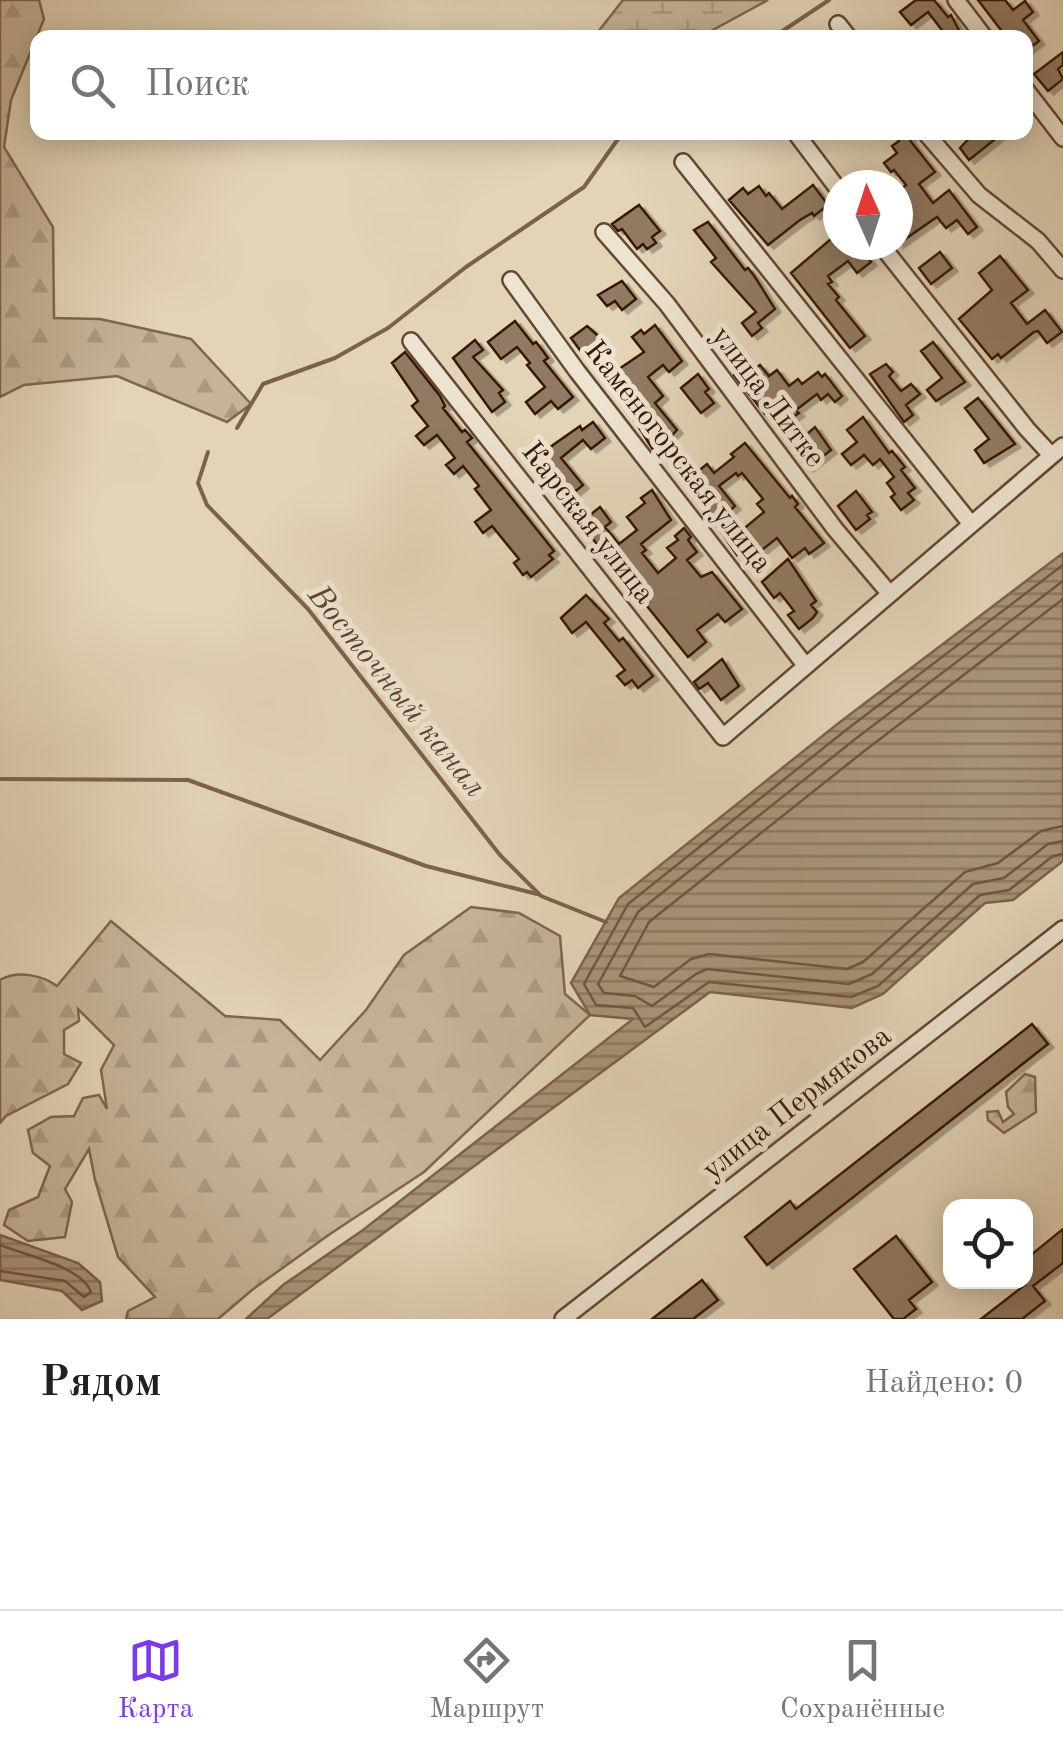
<!DOCTYPE html>
<html lang="ru">
<head>
<meta charset="utf-8">
<style>
	body { margin:0; font-family:"Old Standard TT",serif; background:#f6f6f6; color:#202124 }
	.controls { position:absolute; right:30px; bottom:30px; display:grid; overflow:hidden; border-radius:20px; box-shadow:0 5px 25px #0003 }
	.controls button { width:90px; height:90px; display:grid; place-items:center; padding:0; border:0; border-bottom:2px solid #e0e0e0; background:#fff; color:#202124; font:50px sans-serif }
	.compass { position:absolute; left:823px; top:170px; width:90px; height:90px; border-radius:50%; background:#fff; box-shadow:0 5px 25px #0003; rotate:357deg }
	.list { margin:0; padding:0; list-style:none }
	h2 { display:flex; justify-content:space-between; align-items:center; height:130px; margin:0; padding:0 40px; font-size:42px }
	h2 small { font-size:32px; font-weight:400; color:#757577 }
	.icon { flex:none; width:55px; height:55px; fill:none; stroke:currentColor; stroke-width:2; stroke-linecap:round; stroke-linejoin:round }
	.map { position:relative; flex:none; width:1063px; height:1319px; overflow:hidden }
	.search { position:absolute; background:#fff; box-shadow:0 5px 25px #0003; left:30px; right:30px; top:30px; height:110px; display:flex; align-items:center; gap:25px; box-sizing:border-box; padding:0 35px; border-radius:20px; color:#757577; font-size:38px }
	.sheet { height:290px; background:#fff }
	nav { display:flex; justify-content:space-around; align-items:center; box-sizing:border-box; height:140px; border-top:2px solid #e0e0e0; background:#fff; font-size:28px; color:#757577 }
	nav a { display:grid; justify-items:center; gap:5px }
	nav .on { color:#7c3aed }
	.map>svg:first-child { display:block }
	.forest { fill:url(#forest-firs); stroke:#7f6650; stroke-width:2.5 }
	.wetland { fill:url(#wetland-marsh); stroke:#7f6650; stroke-width:2.5 }
	.water { fill:url(#water-rules); stroke:#7c624c; stroke-width:2.5 }
	.lines { fill:none; stroke-linecap:round; stroke-linejoin:round }
	.shore { stroke:#705640; stroke-width:2.5 }
	.stream { stroke:#7c624c; stroke-width:4 }
	.building { fill:#917a63; stroke:#381806; stroke-width:2.5; fill-rule:evenodd; filter:url(#shadow) }
	.minor-casing { stroke:#634732; stroke-width:20 }
	.minor { stroke:#ede3d1; stroke-width:15 }
	.labels { text-anchor:middle; stroke-width:10; stroke-linejoin:round; paint-order:stroke }
	.street-label { font-size:30px; fill:#381806; stroke:#ede3d1 }
	.water-label { font-size:32px; font-style:italic; fill:#60432f; stroke:#ede3d1 }
</style>
</head>
<body>
<div class="map">
<svg width="1063" height="1319" viewBox="0 0 1063 1319">
	<defs>
		<pattern id="forest-firs" width="22" height="20" patternUnits="userSpaceOnUse" patternTransform="scale(2.5)"><rect width="22" height="20" fill="#c6b49a"/><path d="M5 1l3.5 6h-7zM16 11l3.5 6h-7z" fill="#ab9a83"/></pattern>
		<pattern id="wetland-marsh" width="20" height="14" patternUnits="userSpaceOnUse" patternTransform="scale(2.5)"><rect width="20" height="14" fill="#c6b49a"/><path d="M1 5h8M5 5V1M11 12h8M15 12V8" fill="none" stroke="#ab9a83"/></pattern>
		<pattern id="water-rules" width="6" height="5" patternUnits="userSpaceOnUse" patternTransform="scale(2.5)"><rect width="6" height="5" fill="#a9947b"/><path d="M0 2.5h6" fill="none" stroke="#8b7863"/></pattern>
		<filter id="shadow"><feDropShadow dx="5.5" dy="3.5" stdDeviation="0" flood-color="#0004"/></filter>
	</defs>
	<rect width="100%" height="100%" fill="#e3d4b8"/>
	<filter id="stains"><feTurbulence type="fractalNoise" baseFrequency=".002" numOctaves="4"/><feColorMatrix values="0 0 0 0 .2 0 0 0 0 .09 0 0 0 0 .02 0 0 0 .5 -.17"/></filter>
	<radialGradient id="worn" r=".72"><stop offset=".6" stop-color="#630" stop-opacity="0"/><stop offset="1" stop-color="#630" stop-opacity=".3"/></radialGradient>
	<path class="forest" d="M0,0H39L44,19L11,100L4,147L53,227L54,318L100,319L191,339L251,404L227,422L117,376L24,385L0,397Z
		M471,907L519,913L560,936L565,994L590,1015L424,1172L330,1234L252,1290L218,1319H126L128,1311L155,1297L118,1257L95,1180L89,1149L65,1189L72,1202L65,1237L28,1241L4,1225L9,1210L38,1197L50,1166L33,1153L28,1130L51,1117L74,1116L83,1098L99,1095L107,1109L101,1070L114,1045L78,1009L79,1021L64,1030V1054L81,1063L68,1084L6,1116L0,1123V980C17,970 42,975 57,986L111,921L225,1016L280,1020L320,1060L366,1010L404,955Z
		M1025,1074L1035,1077L1036,1112L1004,1133L988,1120L987,1112L998,1111L1003,1122L1014,1114L1008,1107L1006,1092Z"/>
	<path class="wetland" d="M623,0H768L700,37H594Z"/>
	<path class="water" d="M1063,553V861L1013,900L985,903L883,994L852,1008L710,992L267,1319H246L283,1285L363,1230L633,1019L590,1015L571,983L619,898L840,722Z
		M0,1235L78,1263L100,1282L102,1301L82,1310L62,1291L0,1280Z"/>
	<g class="lines">
		<path class="shore" d="M1063,565L846,730L628,904L584,984L596,1005L633,1008L645,1027L709,982L851,997L878,986L980,895L1009,890L1053,856L1063,854
			M1063,581L854,740L638,912L598,984L604,993L635,996L652,1006L696,974L707,969L849,984L872,974L973,884L1004,878L1048,844L1063,841
			M1063,599L863,752L649,922L620,976L654,987L691,959L709,954L847,969L863,962L965,872L998,863L1041,831L1063,826
			M0,1245C25,1255 82,1267 91,1292L84,1297L65,1281L0,1271"/>
		<path class="stream" d="M772,38L829,0
			M237,428L263,384L335,358L388,328L466,267L584,187L623,132
			M208,452L198,483L207,505L308,609L500,855L541,896L606,922
			M0,779L188,780L426,866L537,894"/>
	</g>
	<path class="building" d="M916,0H934L948,17L951,15L963,38H948L928,12L911,25L900,12Z
		M978,0H1005L1013,10L1025,1L1033,12L1023,20L1039,41L1026,51V38H1007Z
		M1063,52V65L1058,69L1063,79L1048,91L1034,74Z
		M892,132H914L909,139L935,172L919,184L933,203L949,190L977,227L968,234L957,220L946,228L937,217L898,244V191L906,185L894,170L891,172L884,163L897,153L892,146L899,141Z
		M975,132H1004L969,160L960,148Z
		M813,185L828,205L814,216L812,213L800,220L768,245L729,200L743,188L748,194L759,186L766,196L769,193L782,209Z
		M639,205L660,231L652,237L656,243L647,249L643,244L637,249L622,229L618,231L612,224Z
		M708,222L745,270L748,268L755,277L775,309L758,323L762,328L752,336L742,323L756,312L711,262L716,258L694,230Z
		M838,233V245H858L871,262L857,273L848,261L828,276L832,282L828,284L839,297L836,300L865,336L850,348L791,273Z
		M940,252L952,268L931,284L919,268Z
		M1000,256L1028,290L1011,303L1027,324L1045,310L1062,332L1047,343L1038,331L1034,332L1001,358L998,354L992,359L959,319L992,290L979,273Z
		M622,281L636,299L622,310L615,301L607,306L598,295Z
		M515,321L533,344L536,342L543,351L548,358L544,361L573,397L558,409L551,401L535,414L526,402L545,387L527,365L530,363L517,347L501,359L488,342Z
		M655,325L682,361L669,372L663,365L648,377L663,396L655,403L677,430L655,453L635,421L637,419L607,377L644,352L632,337L641,330L644,334Z
		M587,326L605,342L585,357L571,338Z
		M475,340L483,350L473,357L503,390L499,393L505,402L492,412L453,358Z
		M933,342L965,382L936,401L927,390L942,378L921,351Z
		M405,352L440,396L445,406L443,408L462,432L465,430L472,438L467,442L554,551L549,555L553,559L531,577L527,572L523,575L514,563L519,559L492,526L483,533L475,522L491,510L475,489L479,486L463,466L454,474L446,465L455,458L437,435L424,445L416,436L428,426L412,406L418,401L392,363Z
		M886,364L893,372L889,376L901,391L911,384L920,394L906,405L913,415L904,422L870,374Z
		M760,365L769,376L777,370L789,386L798,379L802,384L818,372L822,377L825,374L842,396L835,402L828,394L821,400L817,394L796,410L799,413L792,418L806,435L815,427L831,450L808,468L734,375L739,370L744,377Z
		M698,374L709,389L705,392L714,403L701,413L681,388Z
		M978,398L1015,444L984,463L975,450L989,439L965,408Z
		M863,417L889,453L892,451L905,467L901,470L915,488L908,493L914,500L901,510L891,497L895,494L887,483L894,477L880,459L873,465L864,455L851,465L842,454L857,442L847,430Z
		M593,422L605,438L591,449L583,440L561,458L583,485L565,500L538,464L548,455L545,452L553,445L580,426L582,430Z
		M745,443L790,498L792,496L798,504L795,507L824,543L809,554L805,548L792,558L777,538L758,553L761,556L752,563L742,551L737,555L713,520L711,522L704,514L708,511L685,482L707,464L714,473L734,457L731,454ZM736,473L738,476L742,473L763,499L757,504L764,512L741,531L727,513L735,506L719,486Z
		M652,490L671,520L641,544L646,550L642,553L658,573L676,558L667,548L678,540L675,536L684,528L691,537L688,540L697,552L687,560L701,577L712,572L742,609L725,622L718,614L697,630L706,642L688,657L580,523L600,507L611,522L605,527L619,544L637,530L627,517L645,503L641,498Z
		M856,491L872,512L867,515L870,519L856,530L838,506Z
		M788,559L816,601L811,605L817,612L813,618L799,629L788,615L794,611L780,593L774,598L762,582Z
		M586,595L609,619L604,623L619,641L623,638L653,676L638,688L632,680L625,685L617,676L625,670L586,622L572,633L561,618Z
		M722,659L739,686L721,700L708,683L699,689L694,682Z
		M1032,1024L1048,1044L767,1265L745,1237L790,1201L796,1209Z
		M1063,1229V1263L1033,1286L1045,1301L1022,1319H981L1026,1284V1259Z
		M896,1236L932,1282L909,1300L916,1309L903,1319H894L854,1269Z
		M702,1280L718,1300L693,1319H652Z"/>
	<g class="lines">
		<g class="minor-casing">
			<path id="minor" d="M956,0L985,38
				M838,24L849,38
				M1026,90L1063,138
				M795,132L838,189
				M925,132L979,195L1038,241L1063,270
				M683,162L971,524
				M604,232L667,304L835,529L889,593
				M881,245L1027,429L1051,455
				M511,280L577,371L805,665
				M411,341L723,737L1063,446
				M563,1319L1063,929"/>
		</g>
		<use href="#minor" class="minor"/>
	</g>
	<g class="labels">
		<g class="street-label">
			<text transform="translate(769 396) rotate(53)" y="10">улица Литке</text>
			<text transform="translate(679 456) rotate(52)" y="10">Каменогорская улица</text>
			<text transform="translate(589 522) rotate(52)" y="10">Карская улица</text>
			<text transform="translate(796 1102) rotate(-38)" y="10">улица Пермякова</text>
		</g>
		<g class="water-label">
			<text transform="translate(398 690) rotate(51)" y="11">Восточный канал</text>
		</g>
	</g>
	<rect width="100%" height="100%" filter="url(#stains)"/>
	<rect width="100%" height="100%" fill="url(#worn)"/>
</svg>
<div class="controls">
<button><svg class="icon" aria-label="locate" viewBox="0 0 24 24"><circle cx="12" cy="12" r="6"/><path d="M12 2v4M12 18v4M2 12h4M18 12h4"/></svg></button>
</div>
<svg class="compass" viewBox="-18 -18 36 36"><path d="M0-13l5 13h-10z" fill="#e53935"/><path d="M0 13l5-13h-10z" fill="#757577"/></svg>
<div class="search"><svg class="icon" aria-label="search" viewBox="0 0 24 24"><circle cx="10" cy="10" r="6"/><path d="M15 15l6 6"/></svg>Поиск</div>
</div>
<section class="sheet">
<h2>Рядом<small>Найдено: 0</small></h2>
<ul class="list">
</ul>
</section>
<nav>
<a class="on"><svg class="icon" aria-label="map" viewBox="0 0 24 24"><path d="M3 6l6-2 6 2 6-2v14l-6 2-6-2-6 2zM9 4v14M15 6v14"/></svg>Карта</a>
<a><svg class="icon" aria-label="directions" viewBox="0 0 24 24"><path d="M12 3l9 9-9 9-9-9zM9 14v-3h6M13 9l2 2-2 2"/></svg>Маршрут</a>
<a><svg class="icon" aria-label="saved" viewBox="0 0 24 24"><path d="M7 4h10v16l-5-4-5 4z"/></svg>Сохранённые</a>
</nav>
</body>
</html>
